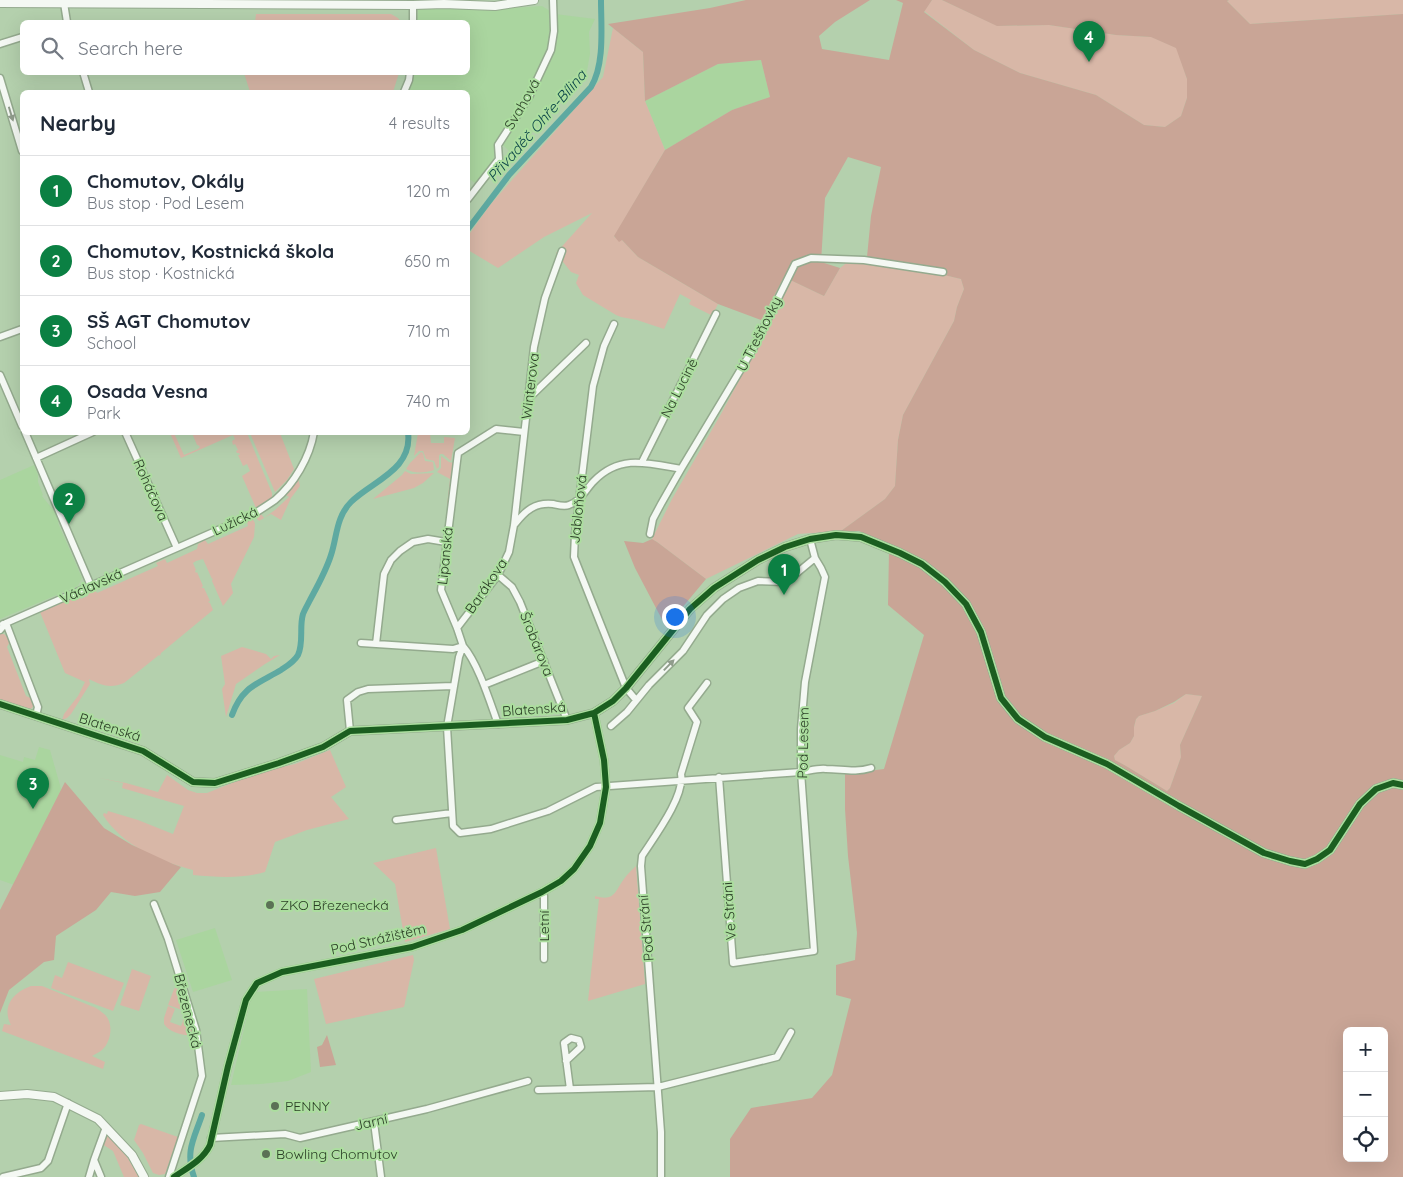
<!DOCTYPE html>
<html lang="en">
<head>
<meta charset="utf-8">
<style>
	body { margin:0; font-family:Quicksand,sans-serif; background:#f6f6f7; color:#1f2937 }
	.controls { position:absolute; right:15px; bottom:15px; display:grid; overflow:hidden; border-radius:8px; box-shadow:0 5px 20px #0002 }
	.controls button { width:45px; height:45px; display:grid; place-items:center; padding:0; border:0; border-bottom:1px solid #e0e1e3; background:#fff; color:#1f2937; font:25px sans-serif }
	.you { position:absolute; left:674px; top:616px; width:18px; height:18px; margin:-12px; border:4px solid #fff; border-radius:50%; background:#1a73e8; box-shadow:0 0 0 8px #1a73e833 }
	.badge { display:grid; place-items:center; width:32px; height:32px; border-radius:50%; background:#0b8043; color:#fff; font-size:16px; font-weight:700 }
	.pin { position:absolute; translate:-50% -41px; filter:drop-shadow(0 1px 2px #0008) }
	.pin::after { content:''; position:absolute; top:26px; width:18px; height:15px; background:inherit; clip-path:polygon(0 0,100% 0,50% 100%) }
	.list { margin:0; padding:0; list-style:none }
	h2 { display:flex; justify-content:space-between; align-items:center; height:65px; margin:0; padding:0 20px; font-size:21px }
	h2 small { font-size:16px; font-weight:400; color:#747a83 }
	.list li { display:grid; grid-template-columns:32px 1fr auto; gap:15px; align-items:center; box-sizing:border-box; height:70px; padding:0 20px; border-top:1px solid #e0e1e3 }
	.list b { display:block; font-size:19px; white-space:nowrap }
	.list p { margin:0; font-size:16px; white-space:nowrap; color:#747a83 }
	.list em { font-size:16px; font-style:normal; color:#747a83 }
	.icon { flex:none; width:28px; height:28px; fill:none; stroke:currentColor; stroke-width:2; stroke-linecap:round; stroke-linejoin:round }
	.map { position:relative; flex:none; width:1403px; height:1177px; overflow:hidden }
	.search { position:absolute; background:#fff; box-shadow:0 5px 20px #0002; left:20px; top:20px; width:450px; height:55px; display:flex; align-items:center; gap:12px; box-sizing:border-box; padding:0 18px; border-radius:8px; color:#747a83; font-size:19px }
	.panel { position:absolute; background:#fff; box-shadow:0 5px 20px #0002; left:20px; top:90px; width:450px; height:345px; border-radius:8px }
	.map>svg:first-child { display:block }
	.built { fill:#aad59f }
	.green { fill:#d8b7a7 }
	.forest { fill:#c9a596; fill-rule:evenodd }
	.lines { fill:none; stroke-linecap:round; stroke-linejoin:round }
	.canal { stroke:#5ea9a1; stroke-width:6 }
	.minor-casing { stroke:#94aa8e; stroke-width:9 }
	.tertiary-casing { stroke:#94aa8e; stroke-width:10 }
	.minor { stroke:#f4f8f3; stroke-width:6 }
	.tertiary { stroke:#f4f8f3; stroke-width:8 }
	.cycleway-casing { stroke:#acde9f; stroke-width:9 }
	.cycleway { stroke:#1b5e20; stroke-width:6 }
	.oneway { fill:#909c8c }
	.poi-dot { fill:#5b7255; stroke:#acde9f; stroke-width:2 }
	.labels { text-anchor:middle; stroke-width:4; stroke-linejoin:round; paint-order:stroke }
	.street-label { font-size:14px; fill:#2b3f26; stroke:#acde9f }
	.poi-label { font-size:14px; fill:#2b3f26; stroke:#acde9f; text-anchor:start }
	.water-label { font-size:15px; font-style:italic; fill:#0c4648; stroke:#acde9f }
</style>
</head>
<body>
<div class="map">
<svg width="1403" height="1177" viewBox="0 0 1403 1177">
	<rect width="100%" height="100%" fill="#b4d0ad"/>
	<path class="built" d="M542,6L555,14L595,19L589,32L590,54L587,71L583,80L512,154L501,143L495,153L492,164L475,183L468,178V92H407L412,73L468,72V22H417L418,8L494,9Z
		M761,60L770,97L732,110L665,150L645,101L718,64Z
		M34,465L38,475V482L43,495L42,496L54,511L59,522L58,523L82,578L78,586L0,619V480Z
		M39,747L50,750L77,845L20,887L0,880V755L23,762L24,757L35,760Z
		M215,928L232,980L193,992L176,940Z
		M307,989L311,1072L288,1081L261,1084L231,1085L251,999L255,992Z"/>
	<path class="green" d="M932,0H942L998,26L1049,25L1116,35L1152,37L1177,48L1187,79V98L1181,116L1165,127L1144,125L1096,95L1020,73L974,50L924,11Z
		M1229,0H1403V14L1250,24L1227,1Z
		M256,14H391L398,18L401,22H255Z
		M613,28L643,52L645,101L665,150L614,237L622,240L638,257L718,304L713,314L711,315L689,304L691,300L680,294L664,329L637,320L621,317L616,315L583,295L576,283L579,275L571,272L556,253L592,213L544,237L498,268L468,250V236L490,205L603,77Z
		M244,73V72L399,73L393,92H250Z
		M849,261L940,274L961,279L964,289L957,307L954,321L903,415L898,440L895,486L885,499L841,531L798,534L706,579L657,542L652,539L672,499L721,414L770,323L761,320L784,277L824,296L840,268Z
		M170,433H174L184,455L198,449L200,447L198,445H197L192,433H247L272,493V498L256,508L242,476L250,471L247,464L243,466L238,455H240L239,453H237L236,451L238,450L235,444L233,445L232,441L235,439L233,435L181,458Z
		M250,433H280L294,469L287,480L275,492Z
		M418,433H430L431,443H444V437L455,438L451,461L443,454H440L439,456V467L437,469L434,461L426,459L423,451H419L414,456Z
		M421,452L423,453L425,461L433,462L434,470C425,473 414,474 406,469L410,463Z
		M441,456L449,462L454,463L449,506L447,505L450,479L437,472L441,468Z
		M405,471L411,474L434,473L423,483L414,488L373,499L402,475Z
		M298,478L300,486L291,498L281,520L271,514L259,521L256,517L261,514L264,518L275,510L289,497L286,495V492Z
		M251,519L254,521L255,524L254,537L231,584L233,593L223,606L212,581L213,578L212,579L203,559L196,561L193,563L196,570L195,571L196,573L197,572L203,586L202,587V588H204L210,601L208,602L210,603L213,610L161,653L160,656L159,655L124,683C110,689 101,685 89,679L90,684L71,714L67,718L62,720L64,714L78,696L85,682L65,673L40,612L78,595L81,599L88,596L87,593L95,589L97,593L158,566L156,563L165,559L167,563L197,549L198,544L205,540L208,544L248,526L247,522Z
		M0,634H4L9,639V643L7,647L26,696L33,699L34,705L31,709L0,701Z
		M242,647L266,654L271,659L274,656L280,655L265,664L236,684L226,717L222,689L225,684L221,656Z
		M1186,694L1202,696L1180,745L1181,757L1170,788L1167,791L1126,766L1115,760L1114,756L1119,750L1130,743L1134,736V727L1136,719L1139,716L1155,711L1174,703Z
		M330,750L346,787L331,797L349,819L307,830L275,842L265,872C241,879 217,877 193,875V870C159,861 123,846 103,815L104,813L107,814L108,811L138,820L173,834L184,806L122,788L123,783L99,778L126,783L158,792L167,775L188,790L197,793H207L257,773L295,764Z
		M436,848L450,929L405,942L395,884L373,863Z
		M636,866L645,984L588,1001L599,899H595V896C615,902 615,891 624,879C627,874 632,870 636,866Z
		M413,955L414,960L404,1007L326,1024L314,979Z
		M68,962L124,983L113,1011L51,988L55,975L62,978Z
		M132,969L151,976L139,1011L120,1005Z
		M31,986H42L96,1008C100,1011 106,1014 108,1019C113,1028 110,1043 102,1050C100,1052 95,1054 92,1056L105,1062L103,1069L2,1031L4,1024L11,1025C1,1006 14,992 31,986Z
		M175,988L180,990L193,1033L192,1035C183,1036 169,1032 164,1024V1018L168,1006L175,1009L170,1022L181,1026L186,1013L185,1011L168,1005L174,989Z
		M141,1124L178,1137L165,1174L159,1175L153,1173L143,1153L134,1140L139,1125Z
		M108,1136L123,1150L139,1177H124L113,1151L102,1144L104,1137Z"/>
	<path class="forest" d="M746,0H870L835,22L819,36L822,49L889,60L903,3L896,0H932L924,12L974,50L1020,73L1096,95L1144,125L1165,127L1181,116L1187,98V79L1176,48L1151,37L1116,35L1049,25L997,26L942,0H1229L1227,1L1250,24L1403,14V781L1374,786L1328,848L1316,856L1305,860L1291,858L1265,850L1047,734L1020,717L1004,696L984,630L947,579L885,543L859,531H841L885,499L895,486L898,440L903,415L954,321L957,307L964,289L961,279L940,274L870,264L867,257L871,216L881,167L848,157L825,198L821,262L840,268L824,296L784,277L761,320L718,304L638,257L622,240L619,242L614,236L665,150L732,110L770,97L761,60L718,64L645,101L643,52L608,24L710,8ZM1186,694L1202,696L1180,745L1181,757L1170,788L1167,791L1126,766L1115,760L1114,756L1119,750L1130,743L1134,736V727L1136,719L1139,716L1155,711L1174,702Z
		M652,539L657,542L706,579L666,627L635,568L624,541L643,543Z
		M889,551L920,567L943,584L963,606L978,633L998,700L1016,722L1106,767L1262,856L1319,862L1362,806L1378,792L1393,786L1403,788V1177H730V1139L751,1108L812,1098L832,1075L851,999L836,995V965L855,960L857,933L848,856L845,809V774L884,769L924,635L888,605ZM1347,1031H1384V1158H1347Z
		M65,782L104,828L132,845L173,864L181,867L160,892L135,896L111,892L96,910L56,936L54,960L44,962L9,990L0,1013V910Z
		M327,1035L336,1065L320,1067L317,1047L322,1045Z"/>
	<g class="lines">
		<path class="canal" d="M468,229L509,175L591,87C605,64 601,26 601,0
			M232,715C242,687 257,684 281,670C287,666 294,662 298,655C304,642 299,627 303,614C305,609 308,604 310,600C318,585 326,571 331,555C337,537 336,517 351,502C372,481 413,470 408,432
			M194,1177C185,1151 194,1139 202,1115"/>
		<g class="minor-casing">
			<path id="minor" d="M64,3L67,22
				M413,22V5
				M0,44L22,37
				M83,72L89,92
				M0,78L22,151
				M404,92L409,80L410,72
				M468,199L499,159L498,145L529,97L551,50L554,31L553,0
				M614,324L604,346L593,386L575,534L574,557L626,688L636,700
				M0,337L22,329
				M0,375L22,426
				M529,398L586,343
				M25,432L91,586
				M125,432L177,548
				M524,432L496,429L458,453L441,590L457,628L463,646L459,657L447,727L453,826L460,833L491,829L548,811L596,787L801,772C809,771 818,768 826,769C842,769 855,773 871,768
				M36,458L93,432
				M642,462L716,314
				M515,524C525,511 535,502 553,504C558,505 564,507 569,505C581,501 585,490 594,481C620,454 648,463 681,469
				M650,534L653,519L661,504L681,469L753,349L795,264L811,258L864,260L943,272
				M498,575L512,587L520,602L567,720
				M3,624L6,623L38,707L36,716
				M457,628L498,575L509,552L514,525L534,347L545,298L562,251
				M0,630L6,623L252,515C260,510 268,505 275,500C294,484 310,457 314,432
				M361,643L453,649L463,646
				M376,644L384,574L391,560L400,551L413,542L428,539L446,542
				M463,646C478,663 490,702 498,724
				M484,685L544,661
				M611,726L627,712L649,685L683,651L707,615L723,599L739,588L758,581L786,582L815,558
				M350,731L347,700L358,692L368,689L453,686
				M719,777L733,963L814,951L801,772V729L805,682L825,577L821,568L815,558L810,539
				M396,820L452,813
				M542,892L544,896V959
				M154,904L168,939L196,1030L202,1076L169,1177
				M566,1061L581,1047L579,1040L571,1038L564,1043L570,1089
				M538,1090L658,1087L777,1057L791,1032
				M374,1122L381,1177
				M211,1138L285,1134L300,1138L427,1109L528,1081
				M3,1177L41,1168L48,1161L68,1103
				M89,1177L94,1160
				M101,1177L94,1160L106,1127
				M174,1177C187,1168 203,1160 210,1145L228,1066L246,1000L257,983L282,972L412,947L462,930L542,892L561,881L574,869L590,846L600,823L606,787L604,760L594,713
				M661,1177V1132L641,866L642,856C655,836 685,796 681,774L697,722L688,708L707,683"/>
		</g>
		<g class="tertiary-casing">
			<path id="tertiary" d="M0,3L413,5L444,4L495,6L534,0
				M0,704L143,751L193,782L215,783L279,763L323,747L350,731L567,720L594,713L613,701L626,688L690,609L714,588L758,560L785,547L810,539L836,535L861,537L900,553L922,564L945,582L966,604L981,632L1001,698L1018,719L1045,737L1107,764L1179,806L1264,853L1290,861L1305,864L1317,859L1330,850L1360,804L1376,789L1393,783L1403,785
				M0,1096L27,1094L54,1097L98,1119L132,1155L144,1177"/>
		</g>
		<use href="#minor" class="minor"/>
		<use href="#tertiary" class="tertiary"/>
		<g class="cycleway-casing">
			<path id="cycleway" d="M0,704L143,751L193,782L215,783L279,763L323,747L350,731L567,720L594,713L613,701L626,688L690,609L714,588L758,560L785,547L810,539L836,535L861,537L900,553L922,564L945,582L966,604L981,632L1001,698L1018,719L1045,737L1107,764L1179,806L1264,853L1290,861L1305,864L1317,859L1330,850L1360,804L1376,789L1393,783L1403,785
				M174,1177C187,1168 203,1160 210,1145L228,1066L246,1000L257,983L282,972L412,947L462,930L542,892L561,881L574,869L590,846L600,823L606,787L604,760L594,713"/>
		</g>
		<use href="#cycleway" class="cycleway"/>
	</g>
	<defs><path id="oneway-solid" d="M-6-.8H1V-3.2L6.5 0L1 3.2V.8H-6Z" transform="scale(1.25)"/></defs>
	<g class="oneway">
		<use href="#oneway-solid" transform="translate(11 114) rotate(73)"/>
		<use href="#oneway-solid" transform="translate(669 665) rotate(-46)"/>
	</g>
	<g class="poi-dot">
		<circle cx="270" cy="905" r="5"/>
		<circle cx="275" cy="1106" r="5"/>
		<circle cx="266" cy="1154" r="5"/>
	</g>
	<g class="labels">
		<g class="street-label">
			<text transform="translate(522 104) rotate(-60)" y="5">Svahová</text>
			<text transform="translate(759 334) rotate(-63)" y="5">U Třešňovky</text>
			<text transform="translate(530 386) rotate(-83)" y="5">Winterova</text>
			<text transform="translate(679 388) rotate(-63)" y="5">Na Lucině</text>
			<text transform="translate(151 490) rotate(66)" y="5">Roháčova</text>
			<text transform="translate(578 509) rotate(-84)" y="5">Jabloňová</text>
			<text transform="translate(235 521) rotate(-26)" y="5">Lužická</text>
			<text transform="translate(445 556) rotate(-84)" y="5">Lipanská</text>
			<text transform="translate(91 586) rotate(-24)" y="5">Václavská</text>
			<text transform="translate(486 586) rotate(-56)" y="5">Barákova</text>
			<text transform="translate(537 644) rotate(68)" y="5">Šrobárova</text>
			<text transform="translate(534 709) rotate(-4)" y="5">Blatenská</text>
			<text transform="translate(110 727) rotate(18)" y="5">Blatenská</text>
			<text transform="translate(803 743) rotate(-89)" y="5">Pod Lesem</text>
			<text transform="translate(729 911) rotate(-94)" y="5">Ve Stráni</text>
			<text transform="translate(544 926) rotate(-90)" y="5">Letní</text>
			<text transform="translate(646 928) rotate(-95)" y="5">Pod Strání</text>
			<text transform="translate(378 939) rotate(-13)" y="5">Pod Strážištěm</text>
			<text transform="translate(188 1011) rotate(76)" y="5">Březenecká</text>
			<text transform="translate(371 1122) rotate(-13)" y="5">Jarní</text>
		</g>
		<g class="poi-label">
			<text x="280" y="910">ZKO Březenecká</text>
			<text x="285" y="1111">PENNY</text>
			<text x="276" y="1159">Bowling Chomutov</text>
		</g>
		<g class="water-label">
			<text transform="translate(537 126) rotate(-49)" y="5">Přivaděč Ohře-Bílina</text>
		</g>
	</g>
</svg>
<div class="controls">
<button>+</button>
<button>−</button>
<button><svg class="icon" aria-label="locate" viewBox="0 0 24 24"><circle cx="12" cy="12" r="6"/><path d="M12 2v4M12 18v4M2 12h4M18 12h4"/></svg></button>
</div>
<div class="you"></div>
<div class="pin badge" style="left:784px;top:595px">1</div>
<div class="pin badge" style="left:69px;top:524px">2</div>
<div class="pin badge" style="left:33px;top:809px">3</div>
<div class="pin badge" style="left:1089px;top:62px">4</div>
<div class="search"><svg class="icon" aria-label="search" viewBox="0 0 24 24"><circle cx="10" cy="10" r="6"/><path d="M15 15l6 6"/></svg>Search here</div>
<section class="panel">
<h2>Nearby<small>4 results</small></h2>
<ul class="list">
<li><span class="badge">1</span><div><b>Chomutov, Okály</b><p>Bus stop · Pod Lesem</p></div><em>120 m</em></li>
<li><span class="badge">2</span><div><b>Chomutov, Kostnická škola</b><p>Bus stop · Kostnická</p></div><em>650 m</em></li>
<li><span class="badge">3</span><div><b>SŠ AGT Chomutov</b><p>School</p></div><em>710 m</em></li>
<li><span class="badge">4</span><div><b>Osada Vesna</b><p>Park</p></div><em>740 m</em></li>
</ul>
</section>
</div>
</body>
</html>
